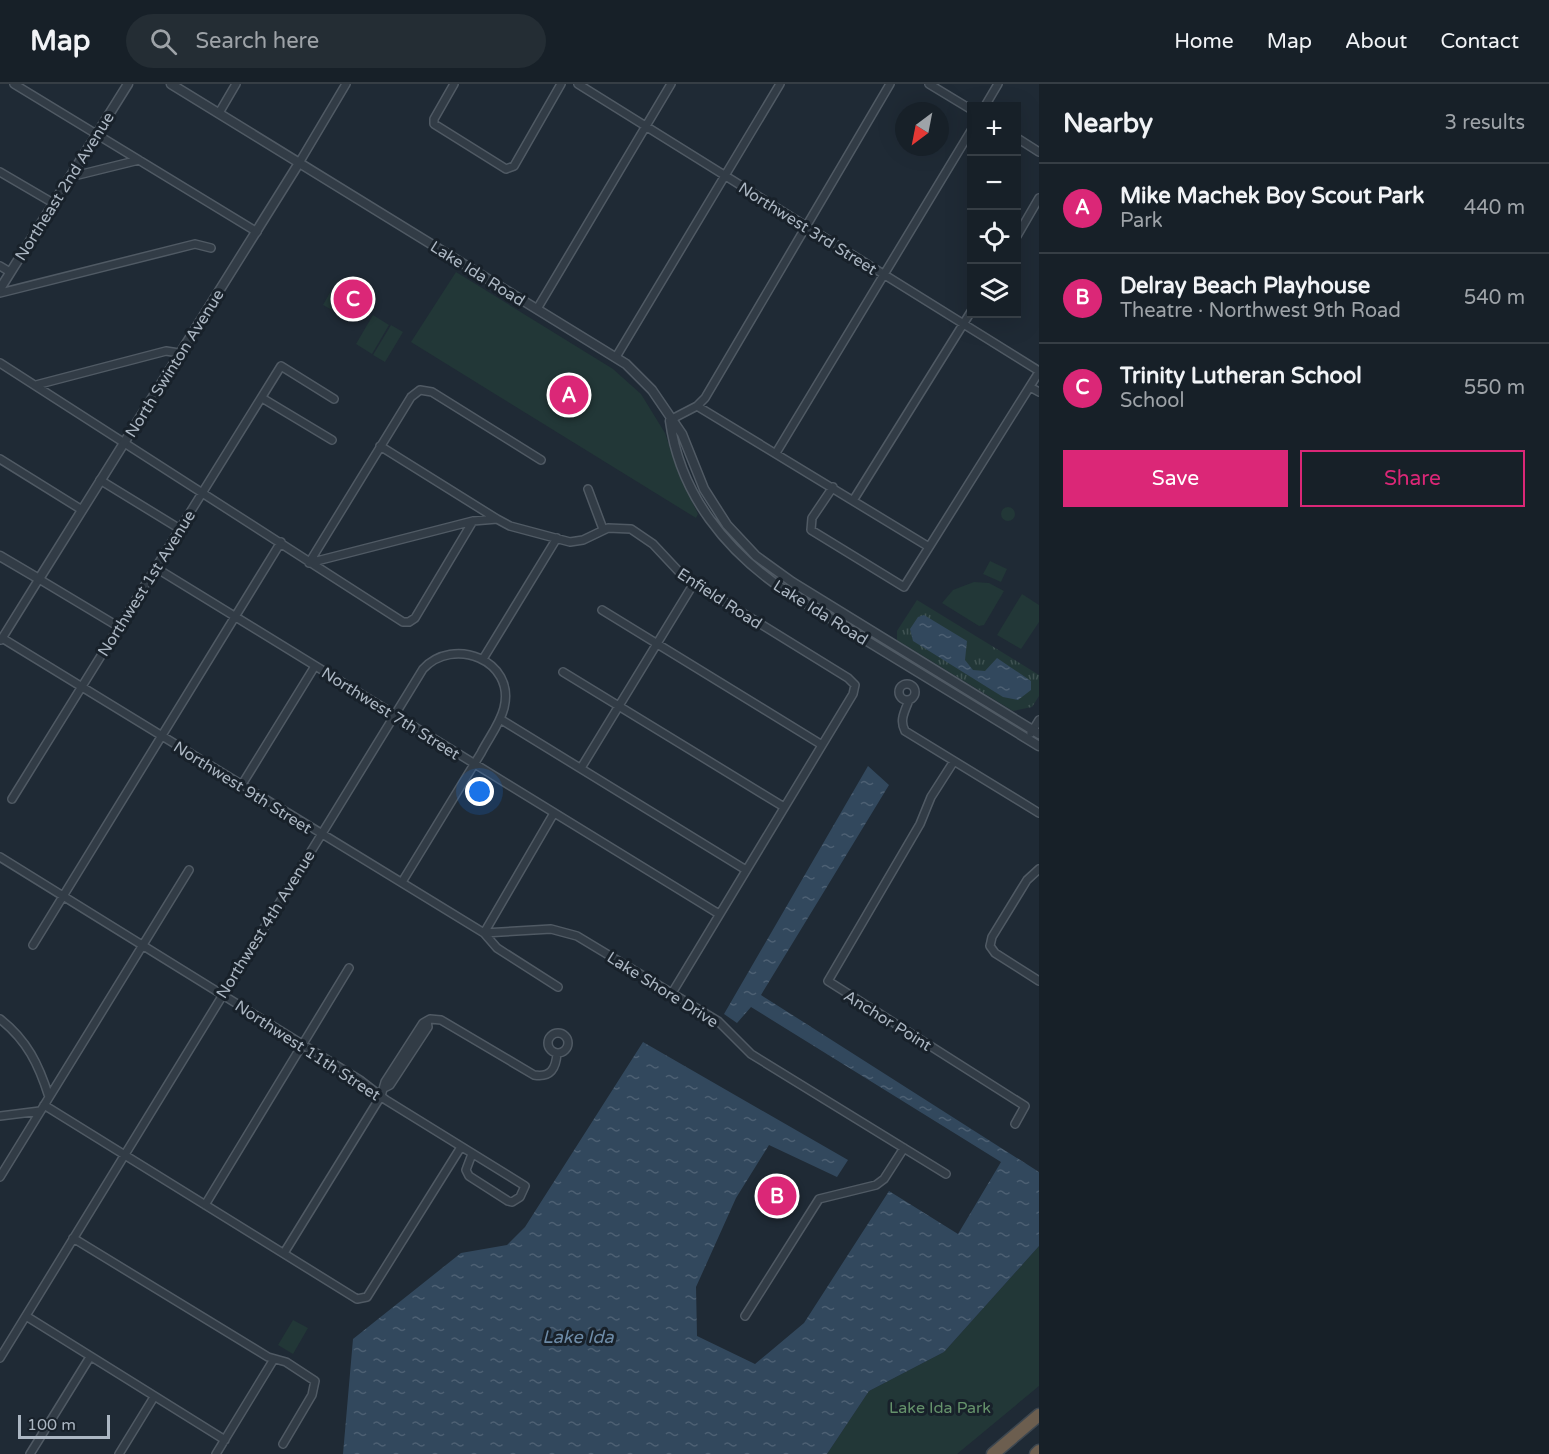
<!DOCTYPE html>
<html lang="en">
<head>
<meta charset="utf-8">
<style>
	body { margin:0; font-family:"Varela Round",sans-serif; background:#242d34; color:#f1f3f6 }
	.controls { position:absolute; right:18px; top:18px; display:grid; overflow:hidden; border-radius:0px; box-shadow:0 6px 24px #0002 }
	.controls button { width:54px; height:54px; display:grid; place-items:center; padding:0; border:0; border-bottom:2px solid #363e45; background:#172028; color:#f1f3f6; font:30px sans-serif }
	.compass { position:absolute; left:895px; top:18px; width:54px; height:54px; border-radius:50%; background:#172028; box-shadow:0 6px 24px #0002; rotate:212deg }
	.scale { position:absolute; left:18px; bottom:15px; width:92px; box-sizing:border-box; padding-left:6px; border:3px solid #acb7c3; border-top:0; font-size:16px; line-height:21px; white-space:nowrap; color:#acb7c3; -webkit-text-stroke:4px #18212a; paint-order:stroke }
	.you { position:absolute; left:480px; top:708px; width:21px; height:21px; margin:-15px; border:4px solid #fff; border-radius:50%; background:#1a73e8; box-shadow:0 0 0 9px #1a73e833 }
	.badge { display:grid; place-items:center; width:39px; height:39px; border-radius:50%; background:#db2777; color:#fff; font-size:20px; font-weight:700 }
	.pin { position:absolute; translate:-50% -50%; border:3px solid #fff; box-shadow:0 2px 6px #0006 }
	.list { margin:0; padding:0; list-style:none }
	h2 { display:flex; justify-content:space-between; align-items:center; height:78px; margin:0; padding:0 24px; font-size:26px }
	h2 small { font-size:20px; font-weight:400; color:#9ea3a8 }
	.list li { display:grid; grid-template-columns:39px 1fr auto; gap:18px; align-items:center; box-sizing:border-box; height:90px; padding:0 24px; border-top:2px solid #363e45 }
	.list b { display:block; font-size:22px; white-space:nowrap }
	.list p { margin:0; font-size:20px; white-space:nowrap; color:#9ea3a8 }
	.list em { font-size:20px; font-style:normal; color:#9ea3a8 }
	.actions { display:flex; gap:12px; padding:18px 24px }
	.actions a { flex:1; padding:14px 0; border:2px solid #db2777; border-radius:0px; text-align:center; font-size:21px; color:#db2777 }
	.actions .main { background:#db2777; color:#fff }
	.icon { flex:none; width:33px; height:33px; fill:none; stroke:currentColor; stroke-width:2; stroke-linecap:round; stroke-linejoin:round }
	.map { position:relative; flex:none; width:1039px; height:1370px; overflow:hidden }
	header { display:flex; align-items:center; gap:36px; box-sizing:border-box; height:84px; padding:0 30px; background:#172028; border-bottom:2px solid #363e45 }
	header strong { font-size:28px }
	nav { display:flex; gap:33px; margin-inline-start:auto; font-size:21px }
	.search { width:420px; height:54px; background:#242d34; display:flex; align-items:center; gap:15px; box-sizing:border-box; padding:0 21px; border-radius:33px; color:#9ea3a8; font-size:22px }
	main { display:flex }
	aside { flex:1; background:#172028 }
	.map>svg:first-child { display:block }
	.grass { fill:url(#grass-tufts) }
	.park { fill:#223737 }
	.water { fill:url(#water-ripples) }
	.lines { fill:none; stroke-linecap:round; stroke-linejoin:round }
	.minor-casing { stroke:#505a64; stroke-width:10 }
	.tertiary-casing { stroke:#505a64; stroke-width:11 }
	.motorway-casing { stroke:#3d4750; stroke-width:15 }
	.minor { stroke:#323c46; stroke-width:7 }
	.tertiary { stroke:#323c46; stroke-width:8 }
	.motorway { stroke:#6c5e4f; stroke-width:12 }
	.labels { text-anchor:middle; stroke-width:6; stroke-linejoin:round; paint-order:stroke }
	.street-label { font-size:16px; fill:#acb7c3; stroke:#18212a }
	.park-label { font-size:16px; fill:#65926b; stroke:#18212a }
	.water-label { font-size:18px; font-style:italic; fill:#6d8ba7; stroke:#18212a }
</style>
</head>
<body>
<header>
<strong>Map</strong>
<div class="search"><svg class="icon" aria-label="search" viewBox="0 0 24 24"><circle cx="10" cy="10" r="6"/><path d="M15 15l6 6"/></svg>Search here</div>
<nav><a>Home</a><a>Map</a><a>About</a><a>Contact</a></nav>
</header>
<main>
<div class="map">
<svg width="1039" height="1370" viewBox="0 0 1039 1370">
	<defs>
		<pattern id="grass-tufts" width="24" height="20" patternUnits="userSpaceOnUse" patternTransform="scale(1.5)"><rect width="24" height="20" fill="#223737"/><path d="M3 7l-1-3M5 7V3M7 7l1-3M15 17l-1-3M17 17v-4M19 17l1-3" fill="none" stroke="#3f5252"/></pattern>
		<pattern id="water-ripples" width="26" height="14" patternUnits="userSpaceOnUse" patternTransform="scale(1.5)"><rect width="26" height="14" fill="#32485d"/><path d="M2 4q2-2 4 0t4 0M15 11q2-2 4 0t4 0" fill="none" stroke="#4d6073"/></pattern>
	</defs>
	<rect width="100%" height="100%" fill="#1f2a35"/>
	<path class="grass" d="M917,516L1039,591V612L1032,623L1013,627L897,556V547Z"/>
	<path class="park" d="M456,188L613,285L641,310L665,349L680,393L698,430L696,434L411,258Z
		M331,207L343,215L336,228L323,221Z
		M373,231L389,241L372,270L356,260Z
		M391,241L403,248L385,278L373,271Z
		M1001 430a7 7 0 1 1 14 0a7 7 0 1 1-14 0Z
		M990,477L1007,485L1001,498L983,490Z
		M974,498L989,499L1004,507L984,541L979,542L942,519L953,506Z
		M1022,510L1039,521V538L1021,565L997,551Z
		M1039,1162V1302L957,1370H827L869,1307L944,1268Z
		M293,1236L308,1244L293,1270L278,1261Z"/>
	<path class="water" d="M924,531L967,557L965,576L973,586L985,587L997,574L1031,597V606L1018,616L1003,613L913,557L910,545L918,533Z
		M868,682L889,701L761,911L1039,1088V1162L944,1268L869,1307L827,1370H343L353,1255L461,1169L507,1161L525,1143L643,958L848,1076L837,1093L769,1061L736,1114L696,1203L697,1252L755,1280L804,1239L889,1107L958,1150L1001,1078L751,923L737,939L724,930Z"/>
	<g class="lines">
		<g class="minor-casing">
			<path id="minor" d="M14,0L257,148
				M454,0L434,35V40L506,85L514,82L561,0
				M578,0L1039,287
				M929,0L972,26
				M985,22L998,0
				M219,29L236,0
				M1017,54L1039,68
				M299,79L346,0
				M0,88L53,119
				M70,93L139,76
				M1017,152L1039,114
				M0,182L10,188
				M0,209L195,160L211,164
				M537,225L671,0
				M616,273L780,0
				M0,279L403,538H409L415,534L473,437
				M36,301L166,267L179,269
				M1030,303L1039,308
				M262,314L332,356
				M697,322L929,463
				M670,336L697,322L705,314L890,0
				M380,362L497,435
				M776,369L972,45
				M0,375L82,426
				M100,396L180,445
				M833,403L812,434L811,446L904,503L1039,288
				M588,405L603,445
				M854,415L972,226
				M309,479L473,437L497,435L510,442L570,458L583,456L608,444L631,445L653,460L683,492L848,594L855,601L853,610L672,909
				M309,479L411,313L420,306L432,308L541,376
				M156,484L719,830
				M602,526L822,661
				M2,554L484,849L497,864L558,903
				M1,556L39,495L119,543
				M483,575L557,454
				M563,588L784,723
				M899 608a8 8 0 1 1 16 0a8 8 0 1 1-16 0Z
				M909,616C905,627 899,636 905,647L1039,729
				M500,635L746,786
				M1031,649L1039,636
				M954,677L931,713L920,740L828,897L1025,1022L1015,1040
				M581,684L694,499
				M241,702L315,582
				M12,715L281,282L334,315
				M0,773L360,996L386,1016L525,1102L520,1113L512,1118L508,1117L469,1092L466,1086L472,1070
				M1039,785L1027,796L992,853L990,862L995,869L1039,897
				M484,849L551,845L577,852L718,937L751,970L946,1090
				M484,849L554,729
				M33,861L281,458
				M0,935C27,956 39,981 49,1013
				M548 959a10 10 0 1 1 20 0a10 10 0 1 1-20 0Z
				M384,1004L390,1001L428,943L427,937
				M44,1021L357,1215L367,1213L461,1063
				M0,1032L40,1027
				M0,1093L189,786
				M205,1121L349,884
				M73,1154L268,1273L286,1278L315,1297L312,1311L283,1360
				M284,1169L381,1012L385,998L423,939L430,935L441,936L534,991C551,994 556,984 557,969
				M26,1232L225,1356
				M745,1232L819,1115L876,1101L884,1095L904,1064
				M0,1274L423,585C453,552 516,576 504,624C500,640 488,655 481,669C455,712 428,755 402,798
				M30,1370L90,1273
				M119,1370L154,1313
				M216,1370L274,1275"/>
		</g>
		<g class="tertiary-casing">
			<path id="tertiary" d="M171,0L626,280L652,306L682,350L704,405L727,441L756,472L792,498L1039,650
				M0,205L128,0
				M670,337C680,411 727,468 787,508L1039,662
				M0,472L39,495L299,79"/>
		</g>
		<g class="motorway-casing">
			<path id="motorway" d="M993,1370L1039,1331
				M1036,1370L1039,1367"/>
		</g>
		<use href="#minor" class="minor"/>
		<use href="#tertiary" class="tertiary"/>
		<use href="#motorway" class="motorway"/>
	</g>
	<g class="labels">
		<g class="street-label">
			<text transform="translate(64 102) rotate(-58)" y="6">Northeast 2nd Avenue</text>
			<text transform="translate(808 144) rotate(32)" y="6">Northwest 3rd Street</text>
			<text transform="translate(478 189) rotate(32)" y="6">Lake Ida Road</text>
			<text transform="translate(174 279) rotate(-58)" y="6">North Swinton Avenue</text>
			<text transform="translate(146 499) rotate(-58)" y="6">Northwest 1st Avenue</text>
			<text transform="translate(720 514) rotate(33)" y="6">Enfield Road</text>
			<text transform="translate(821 528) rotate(32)" y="6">Lake Ida Road</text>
			<text transform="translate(391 629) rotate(32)" y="6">Northwest 7th Street</text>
			<text transform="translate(243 703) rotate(32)" y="6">Northwest 9th Street</text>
			<text transform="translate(265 840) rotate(-58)" y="6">Northwest 4th Avenue</text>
			<text transform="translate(663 905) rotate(32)" y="6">Lake Shore Drive</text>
			<text transform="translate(888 936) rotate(32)" y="6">Anchor Point</text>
			<text transform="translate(308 966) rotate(33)" y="6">Northwest 11th Street</text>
		</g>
		<g class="park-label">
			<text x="940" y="1329">Lake Ida Park</text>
		</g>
		<g class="water-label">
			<text x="578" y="1259">Lake Ida</text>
		</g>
	</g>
</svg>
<div class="controls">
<button>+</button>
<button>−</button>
<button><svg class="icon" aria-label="locate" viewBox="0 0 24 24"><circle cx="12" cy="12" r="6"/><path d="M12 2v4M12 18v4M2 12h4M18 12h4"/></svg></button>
<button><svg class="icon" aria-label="layers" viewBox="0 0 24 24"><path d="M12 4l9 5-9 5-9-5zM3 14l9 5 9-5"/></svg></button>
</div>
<svg class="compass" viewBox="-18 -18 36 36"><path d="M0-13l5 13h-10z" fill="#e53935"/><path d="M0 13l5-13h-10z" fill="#9ea3a8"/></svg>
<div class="scale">100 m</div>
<div class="you"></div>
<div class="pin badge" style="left:569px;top:311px">A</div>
<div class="pin badge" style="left:777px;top:1112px">B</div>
<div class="pin badge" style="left:353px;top:215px">C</div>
</div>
<aside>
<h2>Nearby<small>3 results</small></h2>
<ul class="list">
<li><span class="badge">A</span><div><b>Mike Machek Boy Scout Park</b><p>Park</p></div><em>440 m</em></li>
<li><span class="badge">B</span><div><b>Delray Beach Playhouse</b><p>Theatre · Northwest 9th Road</p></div><em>540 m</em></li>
<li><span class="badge">C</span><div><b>Trinity Lutheran School</b><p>School</p></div><em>550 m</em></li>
</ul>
<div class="actions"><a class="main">Save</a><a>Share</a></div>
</aside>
</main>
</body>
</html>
